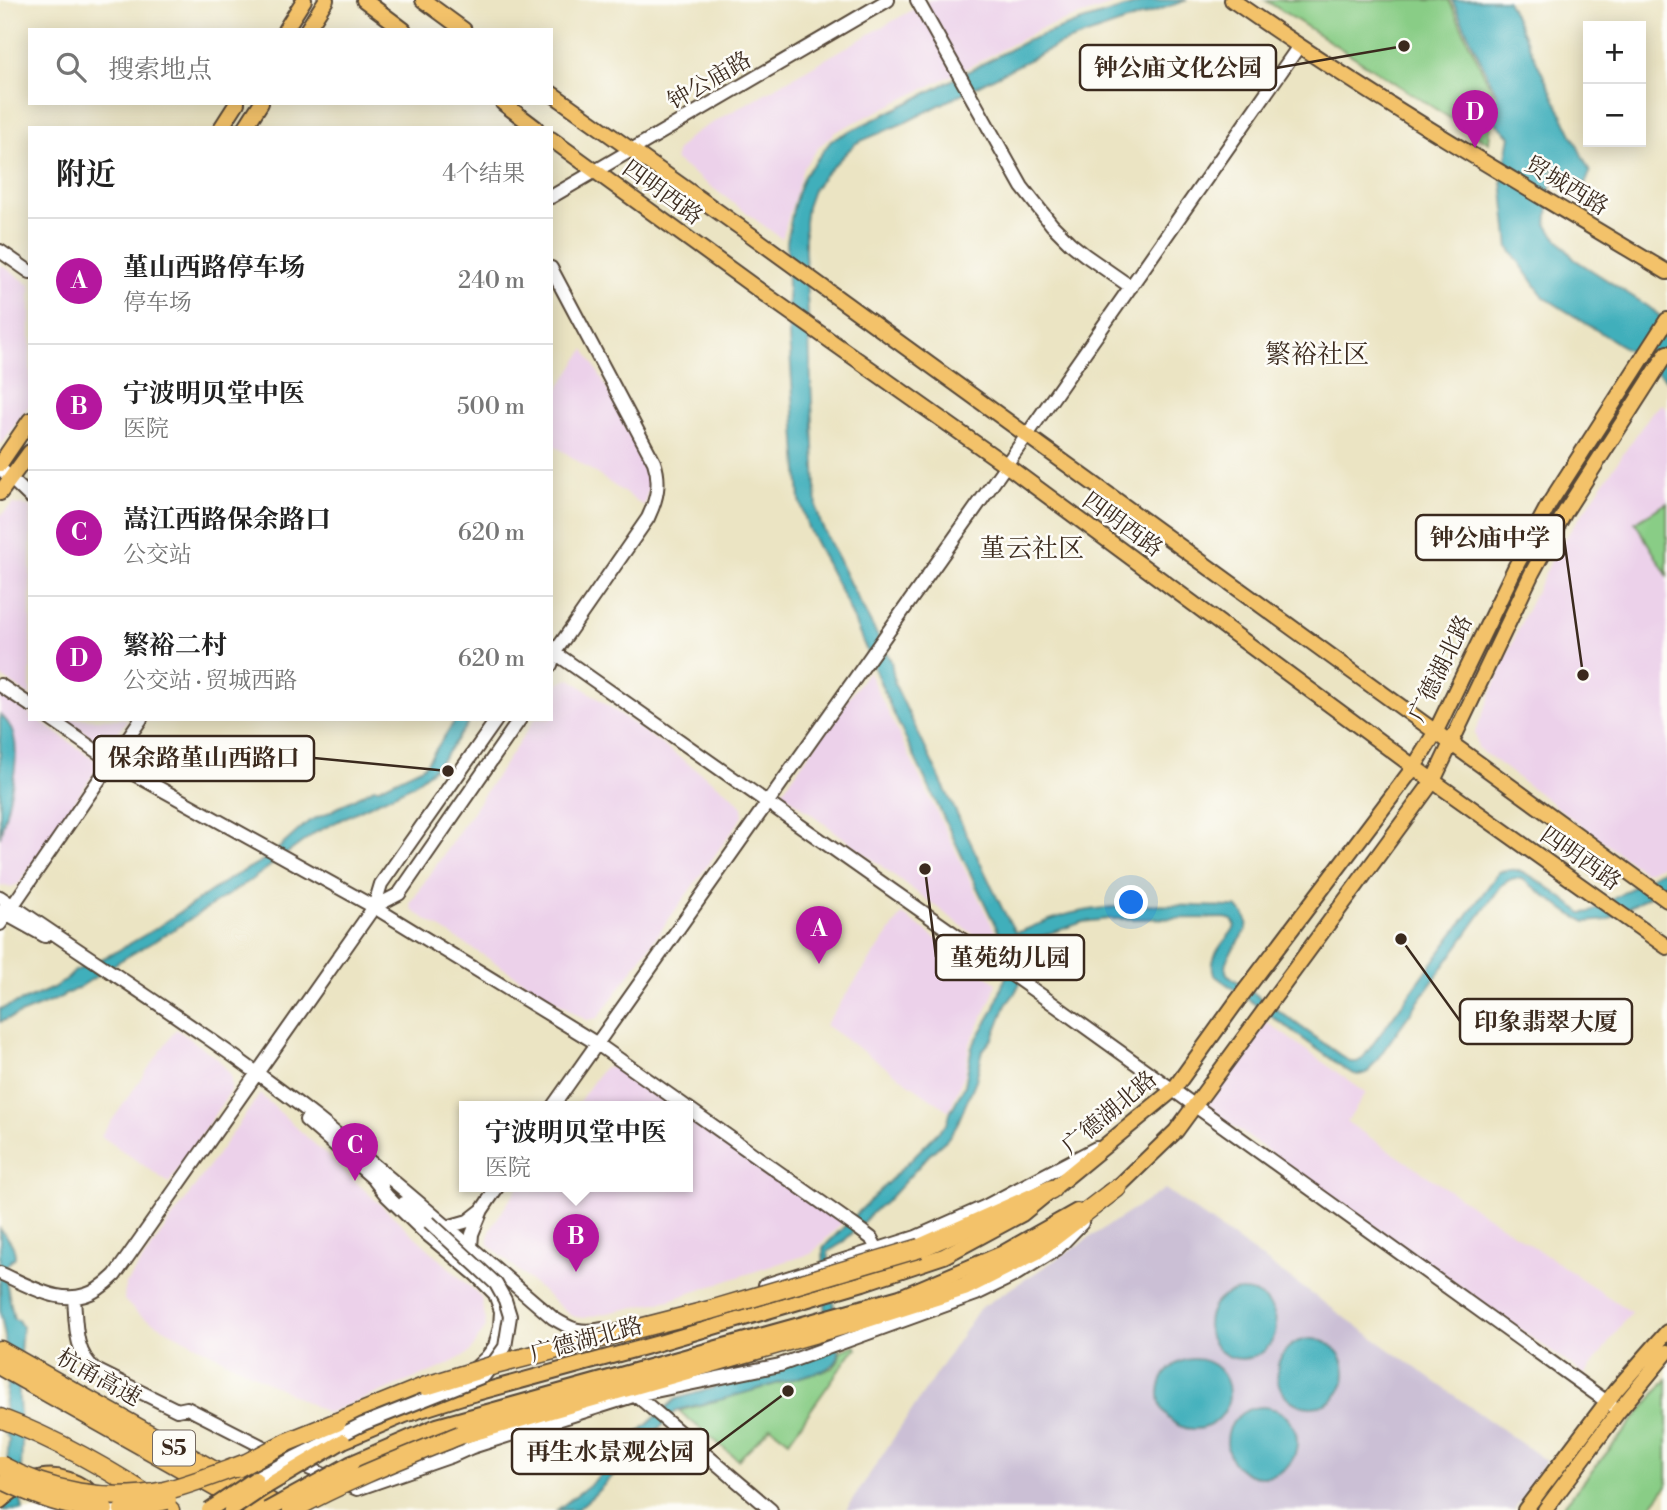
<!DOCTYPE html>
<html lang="zh">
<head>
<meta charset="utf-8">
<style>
	body { margin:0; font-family:"Libre Bodoni","Noto Serif SC",serif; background:#f6f6f6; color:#222 }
	.controls { position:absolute; right:21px; top:21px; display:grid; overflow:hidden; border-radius:0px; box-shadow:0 4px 18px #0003 }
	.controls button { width:63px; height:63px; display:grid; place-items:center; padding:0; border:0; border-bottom:2px solid #e0e0e0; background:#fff; color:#222; font:35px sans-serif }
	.you { position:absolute; left:1132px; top:903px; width:24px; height:24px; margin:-18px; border:5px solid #fff; border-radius:50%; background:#1a73e8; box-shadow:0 0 0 10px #1a73e833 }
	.badge { display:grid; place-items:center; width:46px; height:46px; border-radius:50%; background:#b5179e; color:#fff; font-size:23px; font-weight:700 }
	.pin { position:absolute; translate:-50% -58px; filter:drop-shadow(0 2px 4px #0008) }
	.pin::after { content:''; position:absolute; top:37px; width:24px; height:21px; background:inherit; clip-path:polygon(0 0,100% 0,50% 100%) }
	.popup { position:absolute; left:459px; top:1101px; width:234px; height:91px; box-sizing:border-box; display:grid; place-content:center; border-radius:0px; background:#fff; filter:drop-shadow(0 2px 5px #0005); font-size:23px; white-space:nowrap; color:#767676 }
	.popup b { font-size:26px; color:#222 }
	.popup::after { content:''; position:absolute; left:50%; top:100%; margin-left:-14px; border:14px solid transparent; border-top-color:#fff }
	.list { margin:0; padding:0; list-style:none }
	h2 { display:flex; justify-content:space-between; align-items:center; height:91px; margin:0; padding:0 28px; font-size:30px }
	h2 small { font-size:23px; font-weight:400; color:#767676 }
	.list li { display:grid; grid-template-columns:46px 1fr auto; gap:21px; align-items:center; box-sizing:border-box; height:126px; padding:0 28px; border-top:2px solid #e0e0e0 }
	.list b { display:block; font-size:26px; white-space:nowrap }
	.list p { margin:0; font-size:23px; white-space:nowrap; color:#767676 }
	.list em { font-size:23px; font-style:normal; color:#767676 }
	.icon { flex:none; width:38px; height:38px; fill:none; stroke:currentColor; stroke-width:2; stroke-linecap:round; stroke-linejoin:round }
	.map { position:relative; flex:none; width:1667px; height:1510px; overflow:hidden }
	.search { position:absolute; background:#fff; box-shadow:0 4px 18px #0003; left:28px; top:28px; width:525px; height:77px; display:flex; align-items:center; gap:18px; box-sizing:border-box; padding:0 24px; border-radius:0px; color:#767676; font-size:26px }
	.panel { position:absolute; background:#fff; box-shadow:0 4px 18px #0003; left:28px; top:126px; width:525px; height:595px; border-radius:0px }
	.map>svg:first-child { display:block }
	.built { fill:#ecd1ea }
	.industrial { fill:#cbbfd5 }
	.green { fill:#89cd86; stroke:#627c52; stroke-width:2 }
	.water { fill:#3fafbb; stroke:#3d6c6c; stroke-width:2 }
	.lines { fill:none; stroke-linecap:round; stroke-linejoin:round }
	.minor-casing { stroke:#554637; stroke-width:16 }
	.major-casing { stroke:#554637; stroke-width:18 }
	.highway-casing { stroke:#554637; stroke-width:21 }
	.minor { stroke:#fff; stroke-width:12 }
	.major { stroke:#f3c26a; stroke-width:14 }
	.highway { stroke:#f3c26a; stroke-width:18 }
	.minor-bridge-casing { stroke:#554637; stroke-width:16; stroke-linecap:butt }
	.major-bridge-casing { stroke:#554637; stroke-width:18; stroke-linecap:butt }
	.highway-bridge-casing { stroke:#554637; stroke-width:21; stroke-linecap:butt }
	.minor-bridge { stroke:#fff; stroke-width:12 }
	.major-bridge { stroke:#f3c26a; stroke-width:14 }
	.highway-bridge { stroke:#f3c26a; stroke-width:18 }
	.labels { text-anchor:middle; stroke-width:5; stroke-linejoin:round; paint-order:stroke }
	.shield { fill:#fdfcf7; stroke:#75695f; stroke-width:2 }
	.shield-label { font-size:21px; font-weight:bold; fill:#3b2a1e }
	.street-label { font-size:23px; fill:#3b2a1e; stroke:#fdfcf7 }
	.quarter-label { font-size:26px; fill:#3b2a1e; stroke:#fdfcf7 }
	.leader { fill:none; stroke:#3b2a1e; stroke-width:2.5 }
	.callout-dot { fill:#3b2a1e; stroke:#fdfcf7; stroke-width:2.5 }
	.callout { fill:#fdfcf7; stroke:#3b2a1e; stroke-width:2.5 }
	.callout-label { font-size:24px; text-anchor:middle; font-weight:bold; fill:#3b2a1e }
</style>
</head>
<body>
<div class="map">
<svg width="1667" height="1510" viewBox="0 0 1667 1510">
	<rect width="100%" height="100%" fill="#fdfcf7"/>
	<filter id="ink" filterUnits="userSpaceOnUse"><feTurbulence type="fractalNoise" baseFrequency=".0143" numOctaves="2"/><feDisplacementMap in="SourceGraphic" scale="14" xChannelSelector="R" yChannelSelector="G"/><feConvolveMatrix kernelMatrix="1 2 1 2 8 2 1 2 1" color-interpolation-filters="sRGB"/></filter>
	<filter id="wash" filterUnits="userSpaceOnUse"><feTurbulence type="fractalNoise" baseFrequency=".00686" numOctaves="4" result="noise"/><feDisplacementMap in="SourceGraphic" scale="28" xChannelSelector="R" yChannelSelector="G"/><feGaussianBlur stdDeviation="1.57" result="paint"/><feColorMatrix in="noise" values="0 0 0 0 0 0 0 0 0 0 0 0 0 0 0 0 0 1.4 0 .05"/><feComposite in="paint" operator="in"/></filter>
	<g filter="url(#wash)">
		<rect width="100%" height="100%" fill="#ebe4c3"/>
		<path class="built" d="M930,0H1127L1040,29L967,68L835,132L819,147L803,168L782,239L675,160L676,152L686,140L698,131Z
			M0,264L30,285V404L2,444H0Z
			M585,349L649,464L651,480L644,506L551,443V400Z
			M1663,403L1667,413V864L1644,872L1478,748L1475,732L1523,618L1555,553L1652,412Z
			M13,504L28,506L30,508V696L0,676V516Z
			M868,671L1002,946L997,952L782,792Z
			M571,679L733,796L742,807L743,816L598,1018L586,1020L413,911L410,904L535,719H551V695L559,683Z
			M0,693L30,714V719H37L95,760L96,770L19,884L10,887L0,886Z
			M65,719H128L111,742L101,744Z
			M902,914L996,983L992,998L969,1046L965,1073L949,1111L825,1025Z
			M1265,1021L1366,1093L1347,1122L1631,1312L1585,1375L1203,1105Z
			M176,1029L217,1058L231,1075V1090L169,1183L101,1136Z
			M617,1066L625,1070L677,1106H576L603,1068Z
			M260,1094L481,1297L486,1327L469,1353L439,1369L327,1413L139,1315L124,1300L125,1285Z
			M688,1114L843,1222L811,1254L783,1262L670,1300L583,1318L572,1316L564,1310L489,1245L488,1237L493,1225L519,1186H688Z"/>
		<path class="industrial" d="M1165,1189L1546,1461L1514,1510H846L979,1309Z"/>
		<path class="green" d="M1265,0H1449L1493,93L1489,143Z
			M1667,503V575L1635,522Z
			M855,1345L857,1349L851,1353L789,1441L771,1427L738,1460L679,1411L833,1368L840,1359V1351Z
			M1667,1379V1486L1648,1510H1560Z"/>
		<path class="water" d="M1149,0H1187L1058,45L908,121L856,143L825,174L813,190L807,207L805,222V252L817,510L821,524L851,586L891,661L895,685L1002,908L1015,932L1022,931C1038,924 1056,917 1073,913C1126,901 1182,906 1236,907C1270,931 1216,949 1227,974L1350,1062H1357L1362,1059L1499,872C1504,871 1510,869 1516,870C1534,874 1566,901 1582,913L1591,912L1598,908L1658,872L1667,869V886L1607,920L1586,922L1570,914L1524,880C1515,876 1509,879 1501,886L1368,1072C1359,1077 1354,1075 1345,1069L1214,975C1208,956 1223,944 1234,929L1235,924L1232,920L1225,918L1109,919L1083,922L1030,940C1024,950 1024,955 1028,966L1015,993L1006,1005L993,1038L983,1050L976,1080L956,1127L947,1139L929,1155L885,1203L878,1207L842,1243L828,1252L839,1354C837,1364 832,1366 824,1370L723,1399L677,1410L593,1496L576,1510H557L592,1483L614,1462L642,1429L676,1399L758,1375L827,1351L823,1248L947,1123L951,1111L965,1085L972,1047L994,1010L1002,986L1014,958V954L1005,946L1000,935L892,710L846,602L808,528L800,500L789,337L787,242L793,209L798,191L804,176L831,141L840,136L914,100L1026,41L1076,23Z
			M1452,0H1507L1590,172L1585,185L1552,168L1547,226L1574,259L1649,307L1667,322V380L1633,353L1544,297L1509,248L1502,180L1510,136L1494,121L1496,93Z
			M0,715C3,718 6,720 8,723C27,748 6,809 0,837Z
			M456,719H471L444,757L433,769L413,785L358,811L316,832L254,878L170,932L118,962L80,987L55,1000L0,1022V1009L28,999L51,989L66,980L75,971L112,954L155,929L229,879L269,857L309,821L326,814L374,788H379L421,768L426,764Z
			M0,1229C8,1238 15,1245 15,1257L7,1265L4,1272L14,1319L18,1320L22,1327L19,1366V1399L22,1446L20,1494L23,1510H3L0,1493L3,1488L7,1463L9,1439L4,1432L7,1413L4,1407L7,1386L5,1337L0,1310Z
			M1208 1325a34 34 0 1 1 68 0a34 34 0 1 1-68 0Z
			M1277 1373a34 34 0 1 1 68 0a34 34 0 1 1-68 0Z
			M1159 1394a35 35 0 1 1 70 0a35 35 0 1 1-70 0Z
			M1227 1442a35 35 0 1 1 70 0a35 35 0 1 1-70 0Z"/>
	</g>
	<g filter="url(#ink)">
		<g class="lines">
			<g class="minor-casing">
				<path id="minor" d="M917,0L1022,187L1052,225L1070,243L1085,255L1131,287
					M551,197L888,0
					M0,251L30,272
					M551,268L654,462C661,482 657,499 648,518L555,652L551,665
					M0,468L30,497
					M551,650L1045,998L1614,1407
					M0,685L30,705
					M50,719L112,762L374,907L596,1043L685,1106
					M0,897C106,970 216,1039 318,1119C398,1183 475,1251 553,1318C571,1329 580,1334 602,1329
					M374,907L399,894L520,719
					M0,911L45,936
					M0,924L141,719
					M553,1106L1006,465L1299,46
					M688,1108L859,1229L871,1238L877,1249
					M306,1120L382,1186
					M375,1181L387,1196L423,1231L476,1275L495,1294L501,1311L500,1327L495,1346L487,1357L473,1370
					M404,1203L429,1222
					M482,1210L498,1186
					M447,1227L468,1221L482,1210L472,1234L471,1247
					M0,1273C30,1286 66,1310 98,1289C104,1285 110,1280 115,1275L374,907L381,884L497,719
					M765,1285L916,1237L984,1207L1096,1148
					M74,1297C76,1323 74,1353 96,1370L177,1410L187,1408L275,1453
					M636,1395L771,1510
					M290,1450L278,1455L357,1489L452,1456L472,1447L636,1395L780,1365L976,1294L1015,1275L1057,1249L1082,1223"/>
			</g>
			<g class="major-casing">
				<path id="major" d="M364,0L404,30
					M423,0L464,30
					M1232,0C1372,98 1520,184 1667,272
					M285,30L304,0
					M307,30L326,0
					M551,93L751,235L1667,900
					M503,103L536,128
					M221,128L237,103
					M245,128L261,103
					M551,139L763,293L1006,465L1433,781L1667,947
					M0,464L30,420
					M0,493L30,452
					M1109,1192L1117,1188L1176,1131L1433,781L1532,573L1565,512L1667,353
					M343,1441L405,1415L462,1397L659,1343L863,1283L944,1256L1022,1214L1173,1090L1235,1004L1414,767L1435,733L1516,566L1549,504L1667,320
					M352,1463L437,1426L900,1297L1001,1254L1077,1211
					M0,1501C29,1477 52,1466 87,1489
					M1525,1510L1616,1390L1667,1332
					M1545,1510L1617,1413L1667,1352"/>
			</g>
			<g class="highway-casing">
				<path id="highway" d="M920,1248L1052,1189
					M0,1350L284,1510
					M0,1366L256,1510
					M0,1418C61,1441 116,1473 170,1510
					M337,1422L426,1386
					M460,1435L855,1322L964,1287L1035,1251L1117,1188"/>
			</g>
			<use href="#minor" class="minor"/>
			<use href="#major" class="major"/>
			<use href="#highway" class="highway"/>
			<g class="minor-bridge-casing">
				<path id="minor-bridge" d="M255,1479L294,1458L363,1424L484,1376L505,1347L510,1316L505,1300L496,1284L429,1222"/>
			</g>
			<g class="major-bridge-casing">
				<path id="major-bridge" d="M209,1510L255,1479
					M231,1510L262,1489L343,1441
					M267,1510L352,1463"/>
			</g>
			<g class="highway-bridge-casing">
				<path id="highway-bridge" d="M426,1386L491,1366L714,1309L920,1248
					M0,1465C49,1492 108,1503 164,1491C192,1484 219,1473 247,1463
					M237,1468L287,1442L337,1422
					M7,1482C38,1497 69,1508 104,1510
					M123,1510L167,1500
					M292,1510C346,1480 403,1458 460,1435"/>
			</g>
			<use href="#minor-bridge" class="minor-bridge"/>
			<use href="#major-bridge" class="major-bridge"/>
			<use href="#highway-bridge" class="highway-bridge"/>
		</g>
	</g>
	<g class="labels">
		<rect class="shield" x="153" y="1430.5" width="42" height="35" rx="5"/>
		<g class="shield-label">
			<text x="174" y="1455">S5</text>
		</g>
		<g class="street-label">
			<text transform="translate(709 80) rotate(-30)" y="8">钟公庙路</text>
			<text transform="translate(1567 185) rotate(31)" y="8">贸城西路</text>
			<text transform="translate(663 192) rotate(36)" y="8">四明西路</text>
			<text transform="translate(1123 524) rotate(36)" y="8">四明西路</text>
			<text transform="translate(1440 668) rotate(-64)" y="8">广德湖北路</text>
			<text transform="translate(1581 858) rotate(35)" y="8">四明西路</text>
			<text transform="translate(1109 1112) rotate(-40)" y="8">广德湖北路</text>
			<text transform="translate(586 1339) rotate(-15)" y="8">广德湖北路</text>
			<text transform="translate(99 1377) rotate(29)" y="8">杭甬高速</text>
		</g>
		<g class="quarter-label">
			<text x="1317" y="363">繁裕社区</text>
			<text x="1032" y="557">堇云社区</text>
		</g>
	</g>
	<path class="leader" d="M1404 46L1276 68M1583 675L1564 538M448 771L314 758M925 869L936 957M1401 939L1460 1021M788 1391L708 1451"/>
	<g class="callout-dot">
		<circle cx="1404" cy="46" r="7"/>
		<circle cx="1583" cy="675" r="7"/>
		<circle cx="448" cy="771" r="7"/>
		<circle cx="925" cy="869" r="7"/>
		<circle cx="1401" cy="939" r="7"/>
		<circle cx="788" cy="1391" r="7"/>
	</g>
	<g class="callout">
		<rect x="1080" y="45" width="196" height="45" rx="7"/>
		<rect x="1416" y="515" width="148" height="45" rx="7"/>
		<rect x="94" y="736" width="220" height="45" rx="7"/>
		<rect x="936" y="935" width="148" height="45" rx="7"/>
		<rect x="1460" y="999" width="172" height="45" rx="7"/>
		<rect x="512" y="1429" width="196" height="45" rx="7"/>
	</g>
	<g class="callout-label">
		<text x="1178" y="76">钟公庙文化公园</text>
		<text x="1490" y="546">钟公庙中学</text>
		<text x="204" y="766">保余路堇山西路口</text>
		<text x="1010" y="966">堇苑幼儿园</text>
		<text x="1546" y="1030">印象翡翠大厦</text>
		<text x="610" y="1460">再生水景观公园</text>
	</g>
</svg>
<div class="controls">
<button>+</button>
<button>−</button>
</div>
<div class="you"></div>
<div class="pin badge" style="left:819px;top:964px">A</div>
<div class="pin badge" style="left:576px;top:1272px">B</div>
<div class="popup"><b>宁波明贝堂中医</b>医院</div>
<div class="pin badge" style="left:355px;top:1181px">C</div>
<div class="pin badge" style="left:1475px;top:148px">D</div>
<div class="search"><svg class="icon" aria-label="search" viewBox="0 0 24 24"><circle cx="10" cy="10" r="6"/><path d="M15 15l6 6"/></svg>搜索地点</div>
<section class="panel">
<h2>附近<small>4个结果</small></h2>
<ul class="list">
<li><span class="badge">A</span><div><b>堇山西路停车场</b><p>停车场</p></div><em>240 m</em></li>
<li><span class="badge">B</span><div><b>宁波明贝堂中医</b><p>医院</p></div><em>500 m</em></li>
<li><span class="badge">C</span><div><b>嵩江西路保余路口</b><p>公交站</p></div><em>620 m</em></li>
<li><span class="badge">D</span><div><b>繁裕二村</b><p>公交站 · 贸城西路</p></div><em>620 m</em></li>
</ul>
</section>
</div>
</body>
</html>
